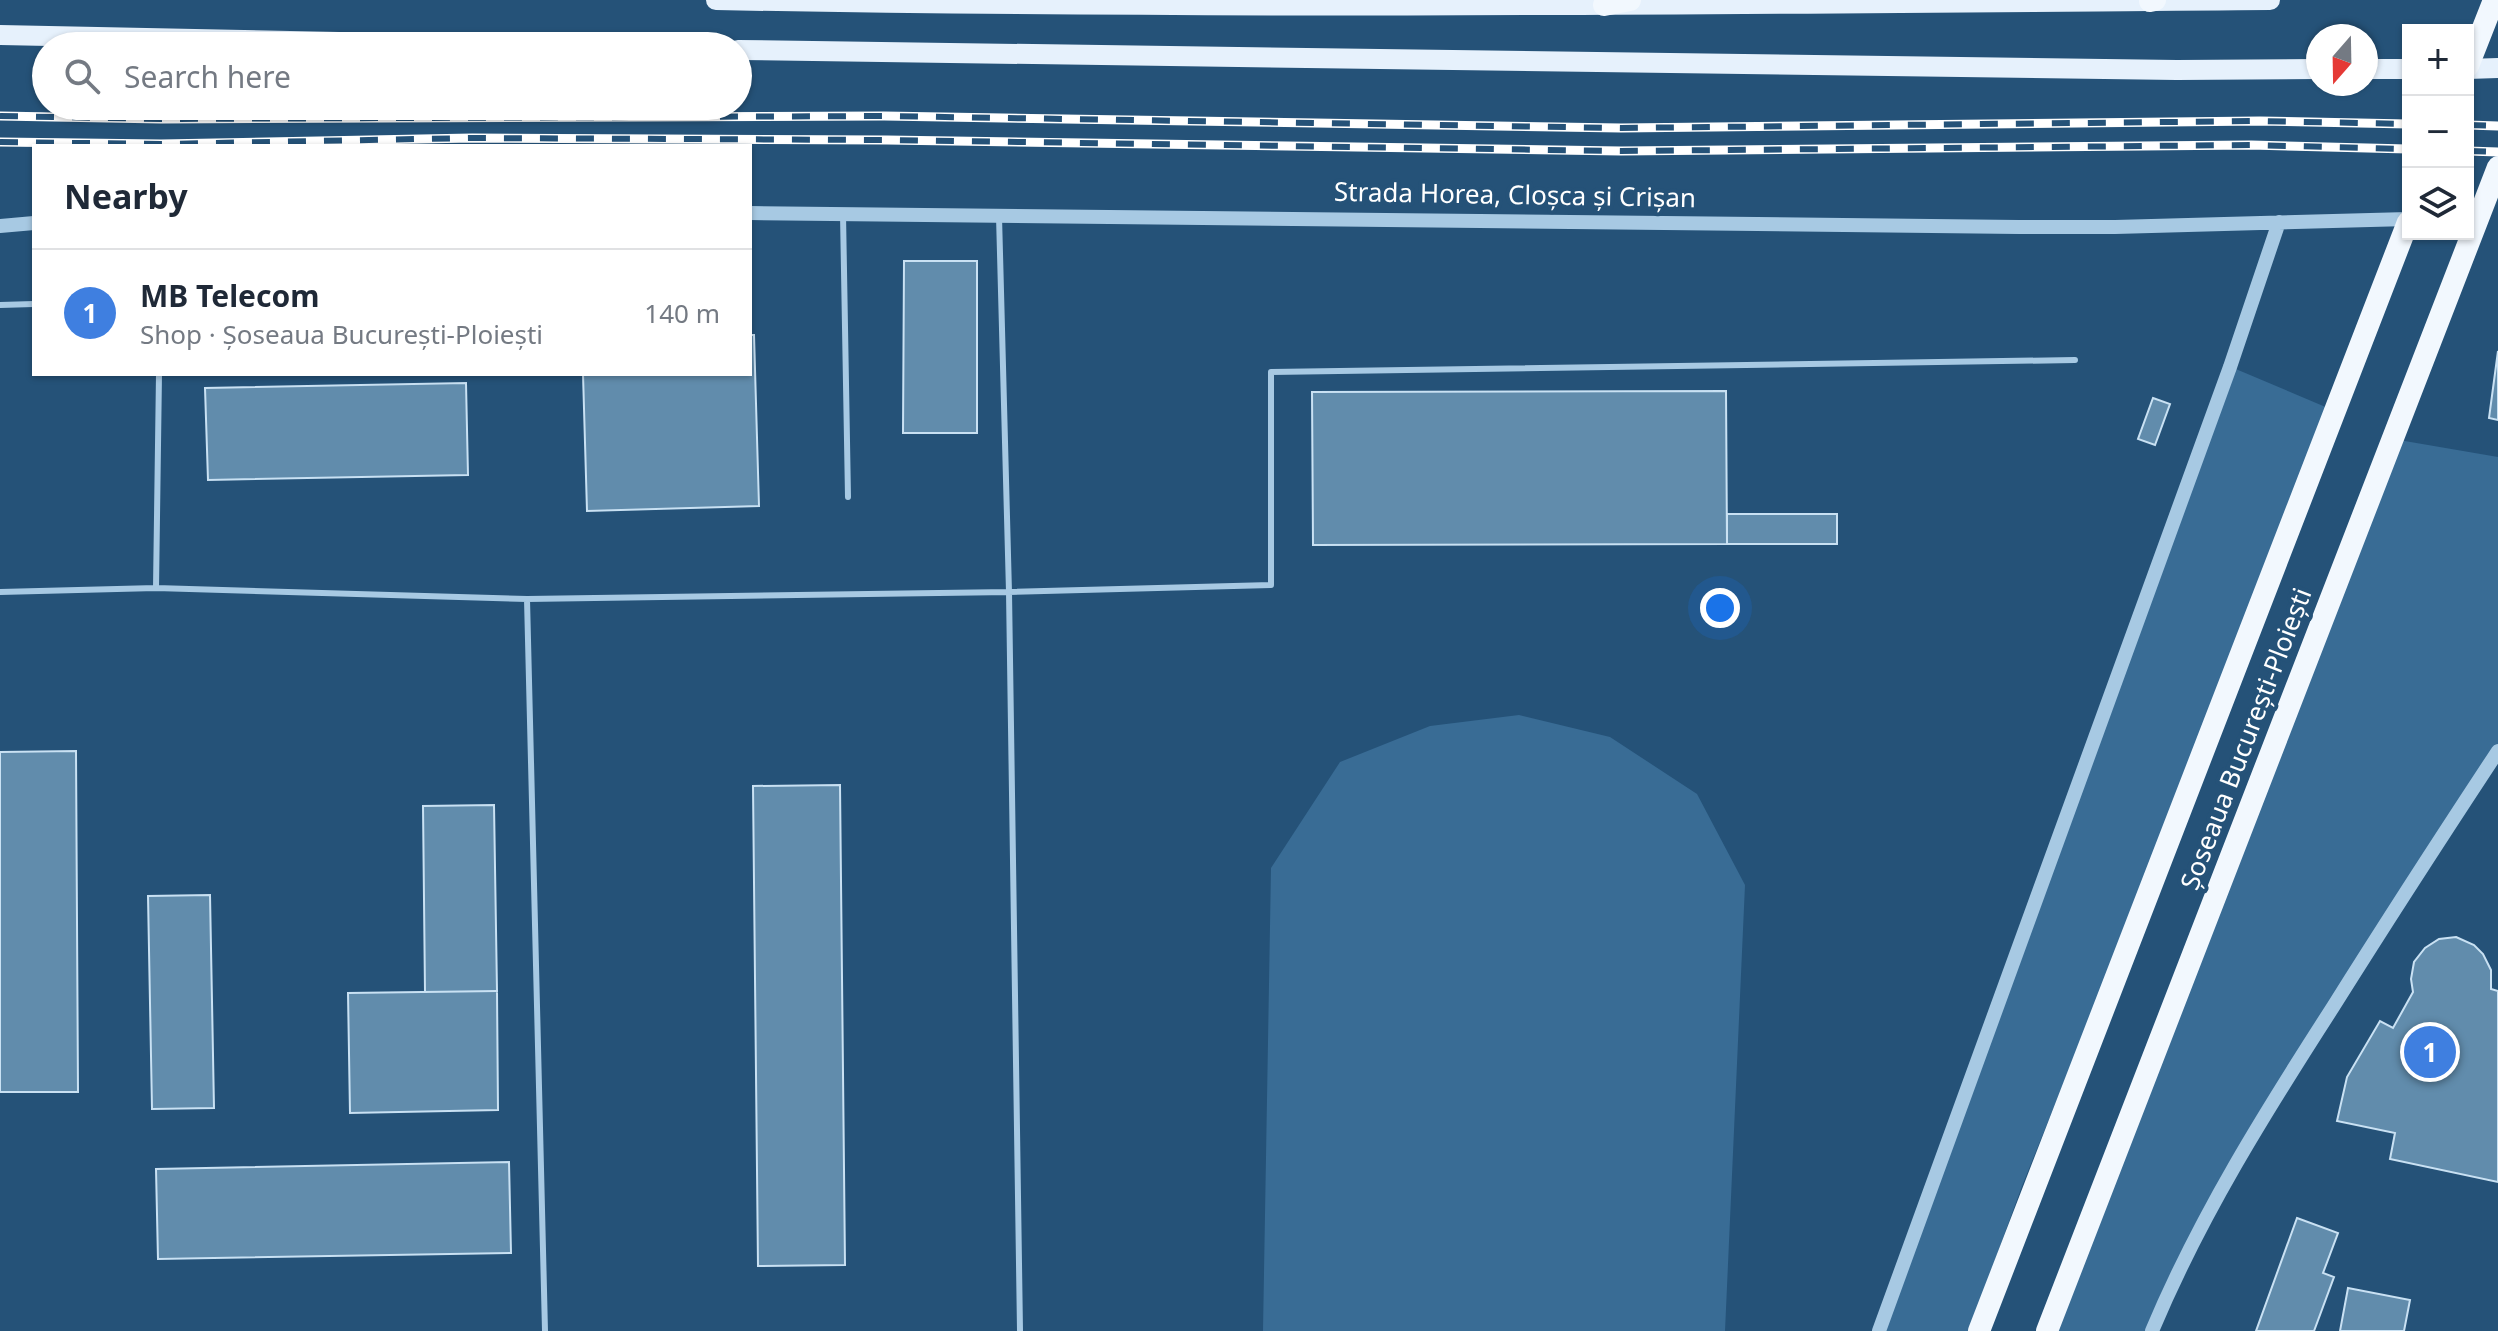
<!DOCTYPE html>
<html lang="en">
<head>
<meta charset="utf-8">
<style>
	body { margin:0; font-family:"Noto Sans",sans-serif; background:#f2f2f3; color:#1f2937 }
	.controls { position:absolute; right:24px; top:24px; display:grid; overflow:hidden; border-radius:0px; box-shadow:0 2px 6px #0004 }
	.controls button { width:72px; height:72px; display:grid; place-items:center; padding:0; border:0; border-bottom:2px solid #e0e1e3; background:#fff; color:#1f2937; font:40px sans-serif }
	.compass { position:absolute; left:2306px; top:24px; width:72px; height:72px; border-radius:50%; background:#fff; box-shadow:0 2px 6px #0004; rotate:200deg }
	.you { position:absolute; left:1720px; top:608px; width:28px; height:28px; margin:-20px; border:6px solid #fff; border-radius:50%; background:#1a73e8; box-shadow:0 0 0 12px #1a73e833 }
	.badge { display:grid; place-items:center; width:52px; height:52px; border-radius:50%; background:#db2777; color:#fff; font-size:26px; font-weight:700 }
	.pin { position:absolute; translate:-50% -50%; border:4px solid #fff; box-shadow:0 2px 8px #0006 }
	.list { margin:0; padding:0; list-style:none }
	h2 { display:flex; justify-content:space-between; align-items:center; height:104px; margin:0; padding:0 32px; font-size:34px }
	h2 small { font-size:26px; font-weight:400; color:#747a83 }
	.list li { display:grid; grid-template-columns:52px 1fr auto; gap:24px; align-items:center; box-sizing:border-box; height:128px; padding:0 32px; border-top:2px solid #e0e1e3 }
	.list b { display:block; font-size:30px; white-space:nowrap }
	.list p { margin:0; font-size:26px; white-space:nowrap; color:#747a83 }
	.list em { font-size:26px; font-style:normal; color:#747a83 }
	.icon { flex:none; width:44px; height:44px; fill:none; stroke:currentColor; stroke-width:2; stroke-linecap:round; stroke-linejoin:round }
	.map { position:relative; flex:none; width:2498px; height:1331px; overflow:hidden }
	.search { position:absolute; background:#fff; box-shadow:0 2px 6px #0004; left:32px; top:32px; width:720px; height:88px; display:flex; align-items:center; gap:20px; box-sizing:border-box; padding:0 28px; border-radius:44px; color:#747a83; font-size:30px }
	.panel { position:absolute; background:#fff; box-shadow:0 2px 6px #0004; left:32px; top:144px; width:720px; height:232px; border-radius:0px }
	.map>svg:first-child { display:block }
	.green { fill:#396c95 }
	.building { fill:#618cac; stroke:#c9e1f3; stroke-width:2 }
	.lines { fill:none; stroke-linecap:round; stroke-linejoin:round }
	.service { stroke:#a7c9e3; stroke-width:6 }
	.tertiary { stroke:#a7c9e3; stroke-width:14 }
	.primary { stroke:#e6f1fc; stroke-width:20 }
	.trunk { stroke:#f2f8fe; stroke-width:22 }
	.rail-casing { stroke:#fff; stroke-width:9 }
	.rail { stroke:#255278; stroke-width:6; stroke-dasharray:18; stroke-linecap:butt }
	.trunk-bridge { stroke:#f2f8fe; stroke-width:22 }
	.labels { text-anchor:middle; stroke-width:8; stroke-linejoin:round; paint-order:stroke }
	.street-label { font-size:26px; fill:#fff; stroke:#255278 }
</style>
</head>
<body>
<div class="map">
<svg width="2498" height="1331" viewBox="0 0 2498 1331">
	<rect width="100%" height="100%" fill="#255278"/>
	<path class="green" d="M2231,367L2335,411L2022,1186L1969,1331H1879Z
		M2393,439L2498,457V751L2250,1138L2152,1331H2047Z
		M1519,715L1610,737L1697,794L1745,885L1725,1331H1263L1271,868L1340,762L1430,726Z"/>
	<path class="building" d="M904,261H977V433H903Z
		M750,335H754L759,506L587,511L583,374H750Z
		M2498,351V420L2489,418Z
		M466,383L468,475L208,480L205,388Z
		M1726,391L1727,544L1313,545L1312,392Z
		M2153,398L2170,404L2155,445L2138,439Z
		M1727,514H1837V544H1727Z
		M76,751L78,1092H0V752Z
		M840,785L845,1265L758,1266L753,786Z
		M494,805L497,991L425,992L423,806Z
		M210,895L214,1108L152,1109L148,896Z
		M2456,937L2474,945L2483,954L2491,970V989L2498,991V1182L2390,1159L2395,1133L2337,1121L2347,1077L2380,1021L2393,1028L2413,992L2411,979L2414,962L2425,948L2439,939Z
		M497,991L498,1110L350,1113L348,993Z
		M509,1162L511,1253L158,1259L156,1169Z
		M2297,1218L2338,1233L2323,1273L2334,1277L2314,1331H2256Z
		M2348,1288L2410,1300L2404,1331H2340Z"/>
	<g class="lines">
		<path class="service" d="M843,214L848,497
			M999,216L1009,592L1020,1331
			M0,305L34,304
			M156,588L159,374
			M0,592L156,588L527,599L1009,592L1271,585V372L2075,360
			M527,599L545,1331"/>
		<path class="tertiary" d="M750,213L2019,227H2115L2408,219
			M0,226L34,223
			M1879,1331L2230,367L2279,222
			M2152,1331C2200,1216 2266,1111 2333,1007C2387,921 2442,836 2498,751"/>
		<path class="primary" d="M716,0C1234,10 1752,4 2270,0
			M0,35L539,46
			M738,50L2177,70L2318,69
			M2366,69H2408
			M2468,69L2498,68"/>
		<path class="trunk" d="M2150,1L2155,0
			M1604,5L1630,0
			M2468,66L2494,0
			M1979,1331L2408,222"/>
		<g class="rail-casing">
			<path id="rail" d="M0,116L161,119L884,116L1621,128L2260,121L2408,124
				M2468,125L2498,126
				M0,142L161,144L472,138L887,140L1621,151L2251,145L2408,149
				M2468,151L2498,152"/>
		</g>
		<use href="#rail" class="rail"/>
		<path class="trunk-bridge" d="M2047,1331L2498,167"/>
	</g>
	<g class="labels">
		<g class="street-label">
			<text transform="translate(1515 195) rotate(1)" y="9">Strada Horea, Cloșca și Crișan</text>
			<text transform="translate(2246 739) rotate(-69)" y="9">Șoseaua București-Ploiești</text>
		</g>
	</g>
</svg>
<div class="controls">
<button>+</button>
<button>−</button>
<button><svg class="icon" aria-label="layers" viewBox="0 0 24 24"><path d="M12 4l9 5-9 5-9-5zM3 14l9 5 9-5"/></svg></button>
</div>
<svg class="compass" viewBox="-18 -18 36 36"><path d="M0-13l5 13h-10z" fill="#e53935"/><path d="M0 13l5-13h-10z" fill="#747a83"/></svg>
<div class="you"></div>
<div class="pin badge" style="left:2430px;top:1052px;background:#3f7fe0">1</div>
<div class="search"><svg class="icon" aria-label="search" viewBox="0 0 24 24"><circle cx="10" cy="10" r="6"/><path d="M15 15l6 6"/></svg>Search here</div>
<section class="panel">
<h2>Nearby<small></small></h2>
<ul class="list">
<li><span class="badge" style="background:#3f7fe0">1</span><div><b>MB Telecom</b><p>Shop · Șoseaua București-Ploiești</p></div><em>140 m</em></li>
</ul>
</section>
</div>
</body>
</html>
